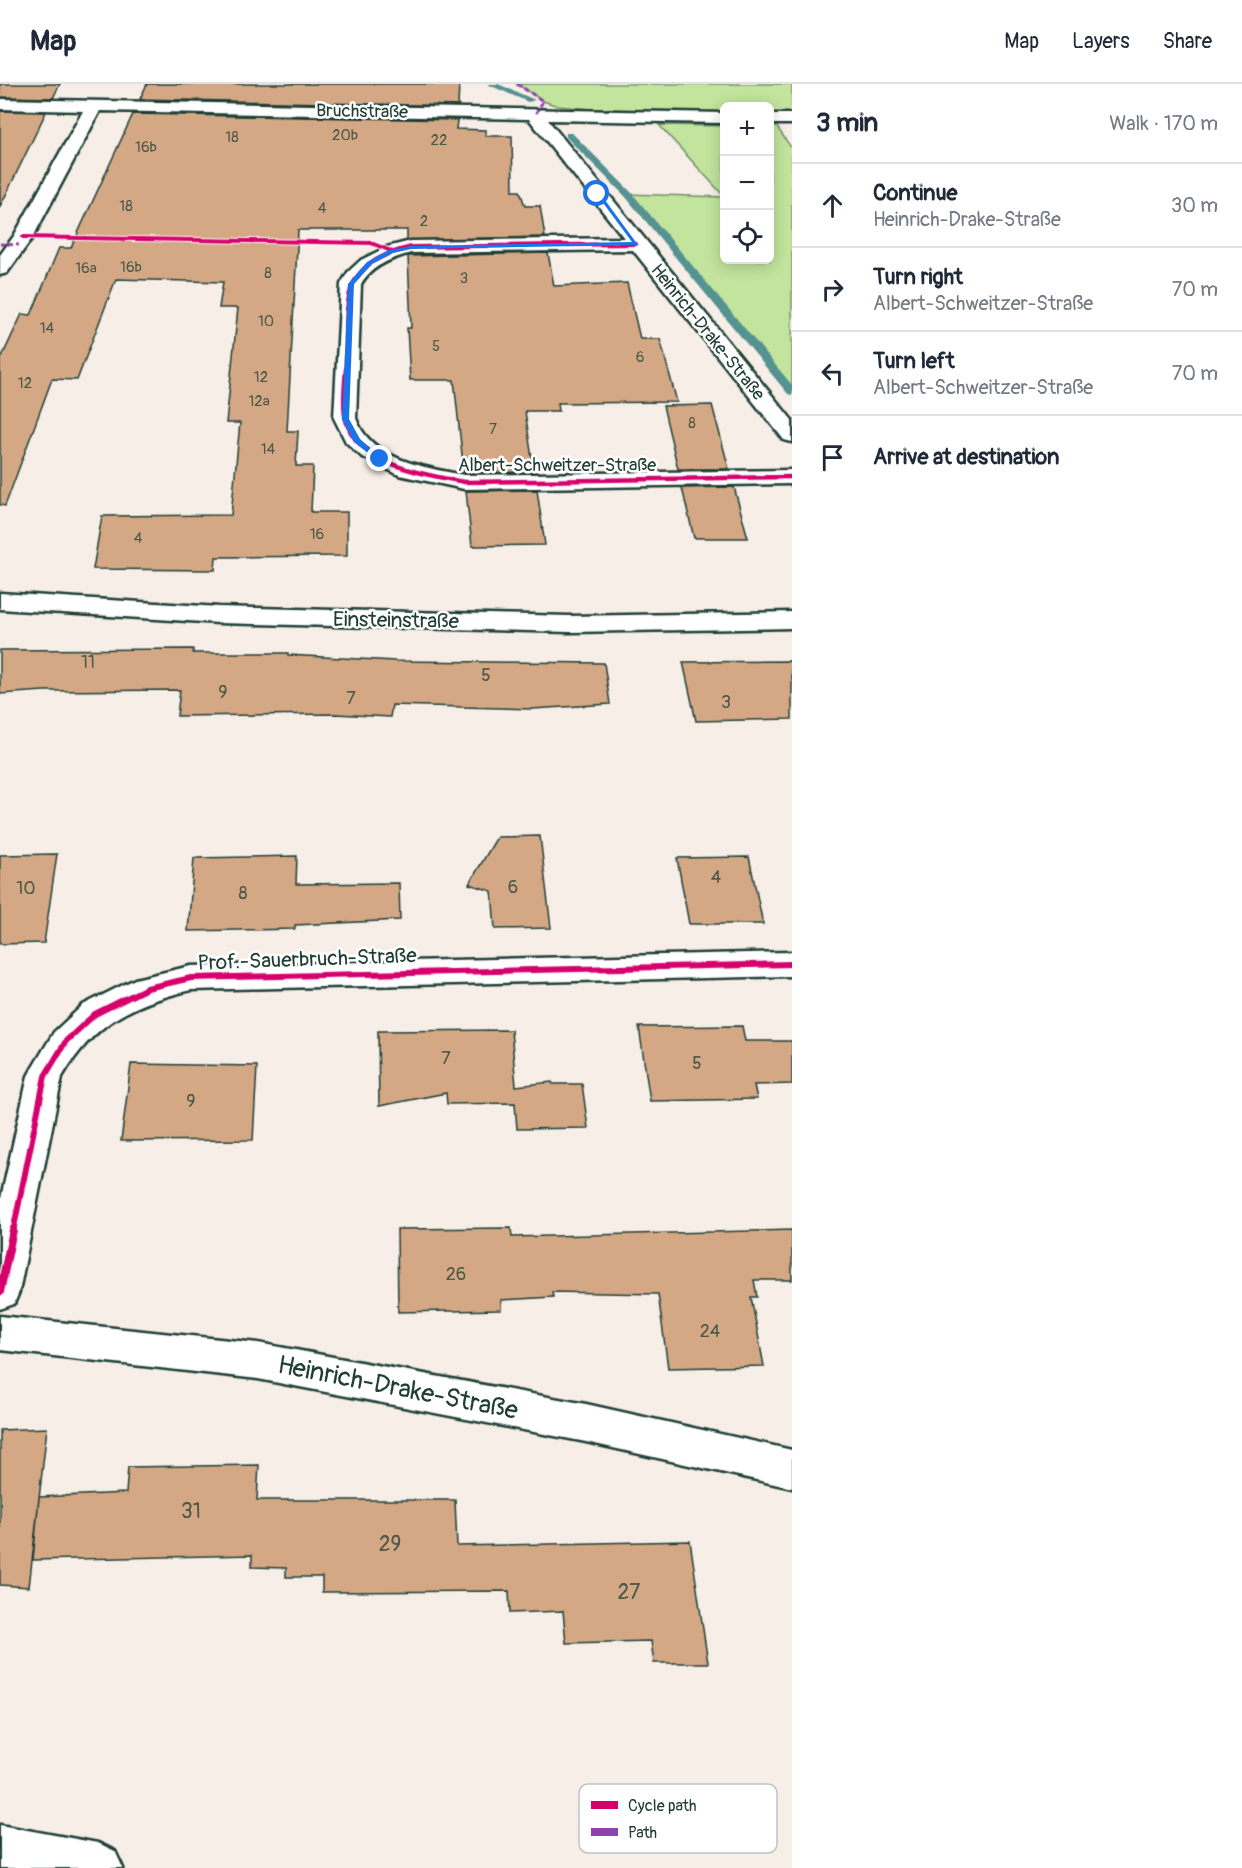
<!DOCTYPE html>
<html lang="en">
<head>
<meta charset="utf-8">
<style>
	body { margin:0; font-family:Pangolin,sans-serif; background:#f2f2f3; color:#1f2937 }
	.controls { position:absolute; right:18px; top:18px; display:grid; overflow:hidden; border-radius:9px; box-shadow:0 3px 15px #0003 }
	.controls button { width:54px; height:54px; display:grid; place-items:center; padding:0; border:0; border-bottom:2px solid #e0e1e3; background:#fff; color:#1f2937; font:30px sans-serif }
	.stop { position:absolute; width:18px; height:18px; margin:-14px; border:4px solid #1a73e8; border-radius:50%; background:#fff }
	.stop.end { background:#1a73e8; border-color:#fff; box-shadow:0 2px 6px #0008 }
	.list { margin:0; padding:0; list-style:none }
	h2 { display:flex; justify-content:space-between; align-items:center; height:78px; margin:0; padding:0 24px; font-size:26px }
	h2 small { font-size:20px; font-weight:400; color:#747a83 }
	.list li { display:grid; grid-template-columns:39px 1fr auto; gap:18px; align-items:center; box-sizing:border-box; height:84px; padding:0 24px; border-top:2px solid #e0e1e3 }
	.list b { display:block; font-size:22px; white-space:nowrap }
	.list p { margin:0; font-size:20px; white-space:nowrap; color:#747a83 }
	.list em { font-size:20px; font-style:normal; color:#747a83 }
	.icon { flex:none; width:33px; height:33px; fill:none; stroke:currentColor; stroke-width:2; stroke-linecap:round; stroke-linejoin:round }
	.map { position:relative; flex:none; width:792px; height:1784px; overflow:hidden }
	header { display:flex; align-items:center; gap:36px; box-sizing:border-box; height:84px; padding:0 30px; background:#fff; border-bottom:2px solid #e0e1e3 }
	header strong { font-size:28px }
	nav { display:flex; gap:33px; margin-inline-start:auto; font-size:21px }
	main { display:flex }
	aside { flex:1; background:#fff }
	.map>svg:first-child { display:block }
	.green { fill:#c2e49d; stroke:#709068; stroke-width:1.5 }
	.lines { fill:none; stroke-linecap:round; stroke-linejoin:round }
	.stream { fill:#559292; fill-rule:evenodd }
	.building { fill:#d4a885; stroke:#1f3d34; stroke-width:1.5 }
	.minor-casing { stroke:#1f3d34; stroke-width:5 }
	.secondary-casing { stroke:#1f3d34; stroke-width:5 }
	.minor { fill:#fff; fill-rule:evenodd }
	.secondary { fill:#fff; fill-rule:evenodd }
	.quiet { stroke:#8e44ad; stroke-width:3; stroke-dasharray:5 3; stroke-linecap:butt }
	.cycleway-far3-casing { stroke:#fff; stroke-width:6 }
	.cycleway-far2-casing { stroke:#fff; stroke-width:8 }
	.cycleway-far1-casing { stroke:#fff; stroke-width:10 }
	.cycleway-casing { stroke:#fff; stroke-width:11 }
	.cycleway-far3 { stroke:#d6006c; stroke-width:4 }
	.cycleway-far2 { stroke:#d6006c; stroke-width:4.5 }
	.cycleway-far1 { stroke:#d6006c; stroke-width:6 }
	.cycleway { stroke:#d6006c; stroke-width:8 }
	.route { fill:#1a73e8 }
	.labels { text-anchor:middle; stroke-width:5; stroke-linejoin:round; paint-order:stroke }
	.far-number-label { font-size:15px; fill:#4c5848 }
	.far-street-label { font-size:18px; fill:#1f3d34; stroke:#fff }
	.number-label { font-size:18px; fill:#4c5848 }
	.street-label { font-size:21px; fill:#1f3d34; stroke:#fff }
	.near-number-label { font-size:21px; fill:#4c5848 }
	.near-street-label { font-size:26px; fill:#1f3d34; stroke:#fff }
	.key { fill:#fff; stroke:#bcc5c2; stroke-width:1.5 }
	.key-label { font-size:16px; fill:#1f3d34 }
</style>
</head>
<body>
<header>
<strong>Map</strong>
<nav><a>Map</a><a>Layers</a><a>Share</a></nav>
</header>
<main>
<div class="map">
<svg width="792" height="1784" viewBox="0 0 792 1784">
	<rect width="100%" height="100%" fill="#f6eee7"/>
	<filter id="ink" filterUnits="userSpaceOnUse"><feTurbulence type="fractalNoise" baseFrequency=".0167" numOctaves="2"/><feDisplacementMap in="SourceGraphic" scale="12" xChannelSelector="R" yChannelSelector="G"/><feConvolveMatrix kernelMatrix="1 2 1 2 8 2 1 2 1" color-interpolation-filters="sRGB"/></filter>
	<g filter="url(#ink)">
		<path class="green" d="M517,0H792V29H770V22H724V28L591,25L558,22L543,17Z
			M659,41L724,42V112Z
			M770,43H777L792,65V308L628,110L724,113V176H770Z"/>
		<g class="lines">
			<path class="stream" d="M487,0H498L535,16L528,18Z
				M566,49H572L631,108L792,301V311L788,310L625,112L566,53Z"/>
		</g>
		<path class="building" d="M0,0H60L53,14L0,13Z
			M147,0H459L458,22L140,15Z
			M0,27L46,28L0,123Z
			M133,30L457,36L456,45L486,46V52H512L513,107H520L525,122H540L545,153L407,156V146H298L287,347H298L296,382H313L311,428H347V472L216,473L215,486L93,485L102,432L231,431L240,339H226L238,224H219L223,198L116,195L77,296L52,295L5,422L0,421V277L22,230L31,231L59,164H71Z
			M548,169L554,202L627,199L640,255H660L677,318L558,319L559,327H525L534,388L464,389L454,296H410L407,244H411L408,172Z
			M712,321L729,385H678L663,322Z
			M734,403L748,454H694L682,404Z
			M537,406L545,461L472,462L466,407Z
			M193,565V569H288V571L395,577L604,579L610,620L532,625L392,621L390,633L336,630L177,632L180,606L44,607L0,610V566Z
			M792,577V635L696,637L683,578Z
			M540,752L551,844L495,845L492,807L469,800L497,753Z
			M57,770L44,859L0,860V771Z
			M297,772L296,800L399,799L400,836L295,841V845L188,847L194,774Z
			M749,773L763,840H689L677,774Z
			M742,942L745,957H792V1000L754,1001L757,1015L650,1017L639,943Z
			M511,946L516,1002L552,998L553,1000H582L588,1044L517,1045L515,1019L447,1020L446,1009L379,1022L378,947Z
			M131,980L257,982L253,1056L121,1057Z
			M511,1144L512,1153L792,1146V1196H754L757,1213H751L764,1282L668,1284L658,1210L552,1208L553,1213L501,1216V1226L398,1228L397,1145Z
			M47,1344L29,1503L0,1501V1346Z
			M259,1381L257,1416H455L457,1462L690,1457L708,1579H654L651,1557L566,1559L563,1527L510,1529L509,1507L322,1508V1493H286V1484L252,1483V1471L33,1476L39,1413L126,1409L128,1383Z"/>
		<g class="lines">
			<g class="minor-casing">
				<path id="minor" d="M0,15L724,29V39L548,36L792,336V358L784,356L633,166L411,169C392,174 371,182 361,200L356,334C370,376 427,384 464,391L792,386V400L464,405L399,391L361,372L346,358L334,334L341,200L348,188L361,176L387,163L411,157L624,154L529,35L100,27L33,153L7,189L0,191V171L14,152L83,27L0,25Z
					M770,30H792V40H770Z
					M0,509L219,523L570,532L792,528V544L570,548L219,539L0,525Z
					M792,868V892L191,906C131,920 94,939 62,993L19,1208L14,1220L0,1225V1119L28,992L33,983L54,948L83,921L135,895L191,882Z
					M0,1232L258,1259L586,1320L792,1366V1404L586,1358L258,1295L0,1266Z"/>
			</g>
			<g class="secondary-casing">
				<path id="secondary" d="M0,1741L98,1759L115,1767L123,1784H0Z"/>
			</g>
			<use href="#minor" class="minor"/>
			<use href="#secondary" class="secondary"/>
			<path class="quiet" d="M517,0L543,17L535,31
				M0,160L19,161"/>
			<g class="cycleway-far3-casing">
				<path id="cycleway-far3" d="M23,153L371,159L391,167
					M346,287C348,221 334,181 411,163L636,160"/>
			</g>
			<g class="cycleway-far2-casing">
				<path id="cycleway-far2" d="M346,285C345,301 342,321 346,336C357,381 427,391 464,398L792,393"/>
			</g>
			<g class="cycleway-far1-casing">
				<path id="cycleway-far1" d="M13,1148L45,992L66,957L95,930L147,904L191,894L792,880"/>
			</g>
			<g class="cycleway-casing">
				<path id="cycleway" d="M0,1208L13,1146"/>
			</g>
			<use href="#cycleway-far3" class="cycleway-far3"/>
			<use href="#cycleway-far2" class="cycleway-far2"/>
			<use href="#cycleway-far1" class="cycleway-far1"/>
			<use href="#cycleway" class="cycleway"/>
		</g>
	</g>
	<path class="route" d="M595,108H599L638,161L411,165L393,169L372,180L354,200L349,335L360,355L383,375L377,376L354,358L342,335L348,200L367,178L389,166L411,162L632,158Z"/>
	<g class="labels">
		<g class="far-number-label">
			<text x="345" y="56">20b</text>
			<text x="232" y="58">18</text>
			<text x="439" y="61">22</text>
			<text x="146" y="68">16b</text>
			<text x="126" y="127">18</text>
			<text x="322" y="129">4</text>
			<text x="424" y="142">2</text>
			<text x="131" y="188">16b</text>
			<text x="86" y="189">16a</text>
			<text x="268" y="194">8</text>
			<text x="464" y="199">3</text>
			<text x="266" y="242">10</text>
			<text x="47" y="249">14</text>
			<text x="436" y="267">5</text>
			<text x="640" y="278">6</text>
			<text x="261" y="298">12</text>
			<text x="25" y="304">12</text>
			<text x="259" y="322">12a</text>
			<text x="692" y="344">8</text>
			<text x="493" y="350">7</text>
			<text x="268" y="370">14</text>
			<text x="317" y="455">16</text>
			<text x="138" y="459">4</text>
		</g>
		<g class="far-street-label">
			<text transform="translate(362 27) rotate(1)" y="6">Bruchstraße</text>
			<text transform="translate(708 248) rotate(51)" y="6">Heinrich-Drake-Straße</text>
			<text x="557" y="387">Albert-Schweitzer-Straße</text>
		</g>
		<g class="number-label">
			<text x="88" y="584">11</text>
			<text x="486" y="597">5</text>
			<text x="223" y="614">9</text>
			<text x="351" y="620">7</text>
			<text x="726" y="624">3</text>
			<text x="716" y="799">4</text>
			<text x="513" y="809">6</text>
			<text x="26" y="810">10</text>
			<text x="243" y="815">8</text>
			<text x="446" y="980">7</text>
			<text x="697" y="985">5</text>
			<text x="191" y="1023">9</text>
			<text x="456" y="1196">26</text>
			<text x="710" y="1253">24</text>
		</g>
		<g class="street-label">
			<text transform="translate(396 536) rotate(1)" y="7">Einsteinstraße</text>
			<text transform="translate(307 875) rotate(-2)" y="7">Prof.-Sauerbruch-Straße</text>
		</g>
		<g class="near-number-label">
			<text x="191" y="1434">31</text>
			<text x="390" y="1467">29</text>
			<text x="629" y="1515">27</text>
		</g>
		<g class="near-street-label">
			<text transform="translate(398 1303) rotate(11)" y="9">Heinrich-Drake-Straße</text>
		</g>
	</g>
	<rect x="579" y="1700" width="198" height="69" rx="9" class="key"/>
	<rect x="591" y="1717" width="27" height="8" fill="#d6006c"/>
	<rect x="591" y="1744" width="27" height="8" fill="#8e44ad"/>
	<g class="key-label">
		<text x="628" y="1727">Cycle path</text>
		<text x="628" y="1754">Path</text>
	</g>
</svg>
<div class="controls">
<button>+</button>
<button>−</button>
<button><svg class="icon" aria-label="locate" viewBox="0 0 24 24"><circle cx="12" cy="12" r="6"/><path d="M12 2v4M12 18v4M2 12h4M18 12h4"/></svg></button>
</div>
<div class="stop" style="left:597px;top:110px"></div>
<div class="stop end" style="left:380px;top:375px"></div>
</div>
<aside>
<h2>3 min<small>Walk · 170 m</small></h2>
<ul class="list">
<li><svg class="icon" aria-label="ahead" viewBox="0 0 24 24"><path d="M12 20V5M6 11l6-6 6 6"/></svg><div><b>Continue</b><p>Heinrich-Drake-Straße</p></div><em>30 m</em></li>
<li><svg class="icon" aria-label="right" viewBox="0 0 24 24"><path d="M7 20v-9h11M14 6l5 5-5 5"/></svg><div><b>Turn right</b><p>Albert-Schweitzer-Straße</p></div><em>70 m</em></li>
<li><svg class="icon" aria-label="left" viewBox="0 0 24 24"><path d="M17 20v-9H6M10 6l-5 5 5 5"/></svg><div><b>Turn left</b><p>Albert-Schweitzer-Straße</p></div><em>70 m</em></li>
<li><svg class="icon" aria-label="arrive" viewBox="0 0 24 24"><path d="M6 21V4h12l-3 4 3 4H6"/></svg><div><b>Arrive at destination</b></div></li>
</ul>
</aside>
</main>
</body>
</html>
